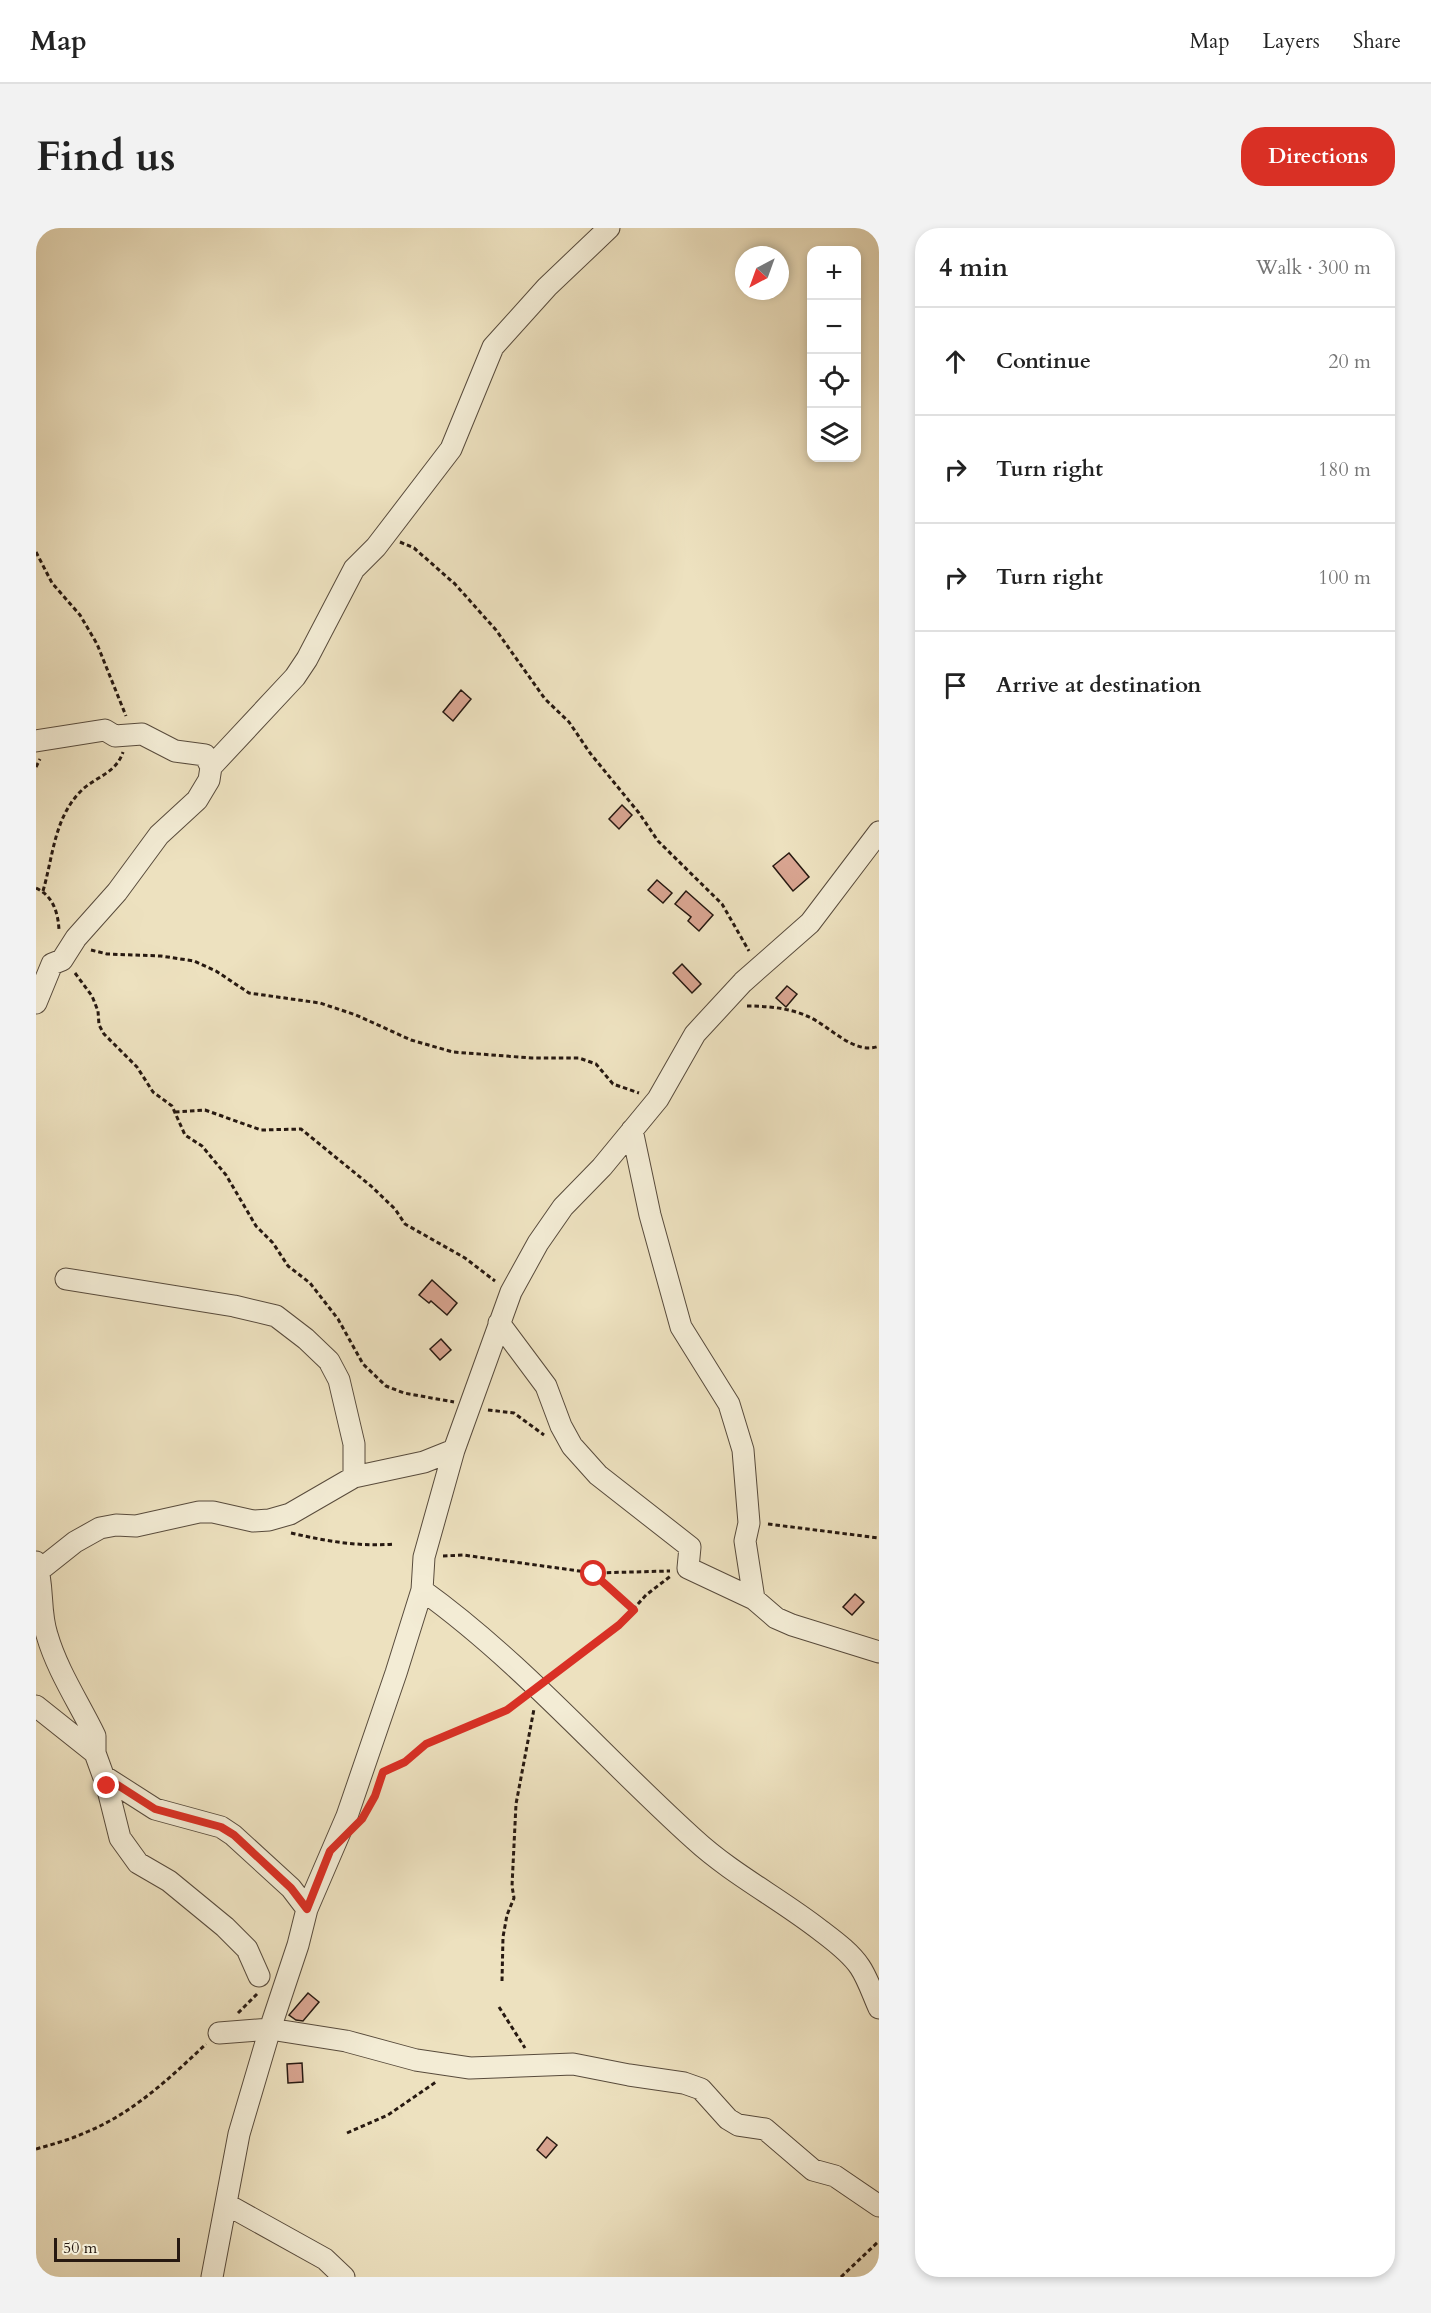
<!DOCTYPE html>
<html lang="en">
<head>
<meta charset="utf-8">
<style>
	body { margin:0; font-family:Cardo,serif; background:#f2f2f2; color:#222 }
	.controls { position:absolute; right:18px; top:18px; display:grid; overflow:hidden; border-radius:12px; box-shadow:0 3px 9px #0003 }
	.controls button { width:54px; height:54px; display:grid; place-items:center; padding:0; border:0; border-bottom:2px solid #e0e0e0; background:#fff; color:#222; font:30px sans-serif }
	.compass { position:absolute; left:699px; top:18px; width:54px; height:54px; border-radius:50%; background:#fff; box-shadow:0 3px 9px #0003; rotate:221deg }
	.scale { position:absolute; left:18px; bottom:15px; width:126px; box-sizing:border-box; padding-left:6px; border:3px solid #271911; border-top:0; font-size:16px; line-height:21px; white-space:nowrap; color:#271911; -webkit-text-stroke:4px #f3ecd5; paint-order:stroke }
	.stop { position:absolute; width:18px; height:18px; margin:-14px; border:4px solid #d93025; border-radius:50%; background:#fff }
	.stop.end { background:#d93025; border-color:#fff; box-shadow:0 2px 6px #0008 }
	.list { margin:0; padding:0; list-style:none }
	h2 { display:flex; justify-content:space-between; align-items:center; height:78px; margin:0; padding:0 24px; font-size:26px }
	h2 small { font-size:20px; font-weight:400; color:#767676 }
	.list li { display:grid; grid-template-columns:39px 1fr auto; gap:18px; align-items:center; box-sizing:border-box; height:108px; padding:0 24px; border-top:2px solid #e0e0e0 }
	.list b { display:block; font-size:22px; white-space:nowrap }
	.list em { font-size:20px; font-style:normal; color:#767676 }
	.icon { flex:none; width:33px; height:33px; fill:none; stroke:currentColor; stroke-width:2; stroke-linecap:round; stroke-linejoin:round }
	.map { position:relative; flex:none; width:843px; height:2049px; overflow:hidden; border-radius:24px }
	header { display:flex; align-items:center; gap:36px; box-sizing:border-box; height:84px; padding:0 30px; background:#fff; border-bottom:2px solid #e0e0e0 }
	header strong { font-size:28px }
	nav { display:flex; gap:33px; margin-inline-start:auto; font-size:21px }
	.intro { display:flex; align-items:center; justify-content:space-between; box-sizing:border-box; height:144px; padding:0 36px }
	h1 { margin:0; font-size:42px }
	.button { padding:15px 27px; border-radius:24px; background:#d93025; color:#fff; font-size:21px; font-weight:700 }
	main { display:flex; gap:36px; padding:0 36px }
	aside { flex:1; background:#fff; border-radius:24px; box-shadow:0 3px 9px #0003 }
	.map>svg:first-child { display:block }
	.building { fill:#d8a490; stroke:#271911; stroke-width:1.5 }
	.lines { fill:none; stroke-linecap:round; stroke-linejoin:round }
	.street-casing { stroke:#584b3c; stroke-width:23 }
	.path { stroke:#271911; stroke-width:3; stroke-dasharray:4.5 3; stroke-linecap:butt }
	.street { stroke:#f3ecd5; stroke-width:21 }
	.route { stroke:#d93025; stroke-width:8 }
</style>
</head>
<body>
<header>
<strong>Map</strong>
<nav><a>Map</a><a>Layers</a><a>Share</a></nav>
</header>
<div class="intro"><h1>Find us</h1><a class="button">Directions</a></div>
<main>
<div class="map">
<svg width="843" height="2049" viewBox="0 0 843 2049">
	<rect width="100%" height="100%" fill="#ede1bf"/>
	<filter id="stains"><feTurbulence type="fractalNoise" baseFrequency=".00333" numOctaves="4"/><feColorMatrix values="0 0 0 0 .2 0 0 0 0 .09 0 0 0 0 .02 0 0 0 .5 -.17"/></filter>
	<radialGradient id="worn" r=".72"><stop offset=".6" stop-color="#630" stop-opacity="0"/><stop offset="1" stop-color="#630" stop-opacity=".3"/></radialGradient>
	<path class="building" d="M425,462L435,471L417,493L407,484Z
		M586,577L596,587L583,601L573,591Z
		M753,625L773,649L757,663L737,638Z
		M621,652L636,665L627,675L612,662Z
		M650,663L677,687L663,703L652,693L655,689L639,676Z
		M646,736L665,756L656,765L637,745Z
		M751,758L761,766L750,779L740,770Z
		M396,1052L421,1075L411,1087L395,1073L393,1075L383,1067Z
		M405,1111L415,1122L404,1132L394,1121Z
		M819,1366L828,1374L816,1387L807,1379Z
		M272,1765L283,1774L267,1793L260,1792L253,1787Z
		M266,1835L267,1854L252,1855L251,1836Z
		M511,1909L521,1917L510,1930L501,1922Z"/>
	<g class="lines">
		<g class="street-casing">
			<path id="street" d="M0,513L69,502L79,508L106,506L139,523L169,527L175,539
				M0,775L16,736L26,732L40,710L81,664L123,607L161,572L173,552L175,539L259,449L271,431L318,341L340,319L415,221L457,119L511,59L573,0
				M596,902L614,987L645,1099L693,1176L707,1222L713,1295L709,1313L718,1371
				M30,1051L198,1078L240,1088L270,1111L293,1133L303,1152L318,1216V1249
				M463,1095L510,1158L525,1198L536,1218L562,1247L654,1319L652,1340L718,1371L740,1390L756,1397L843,1424
				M0,1334C8,1358 3,1383 11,1407C21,1442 43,1475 59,1508V1525L71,1558L84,1610L102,1635L133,1653L189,1699L211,1721L223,1748
				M0,1345L39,1314L64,1300L80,1297L100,1298L163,1284H177L217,1293L233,1292L254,1286L318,1249L388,1234L418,1222
				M386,1362C486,1434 567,1529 658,1611C696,1646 743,1670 784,1702C797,1712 814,1724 824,1739C832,1751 837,1767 843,1780
				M0,1478L59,1525
				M69,1549L119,1581L185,1599L197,1607L255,1660L271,1681
				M183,1805L234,1801L310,1813L380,1832L434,1840L537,1836L593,1847L648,1855L665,1861L692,1891L702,1897L729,1901L777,1942L799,1948L843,1978
				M190,1976L289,2031L308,2049
				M176,2049L203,1906L234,1801L262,1717L271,1681L311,1588L360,1445L386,1362L388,1329L418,1222L475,1064L502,1015L527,979L566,939L622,871L659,806L707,754L774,695L843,604"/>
		</g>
		<path class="path" d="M364,314L378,320L419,356L460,402L509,471L533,494L554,525L603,585L622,613L686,676L713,723
			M0,324L16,355L44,387L61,416L90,488
			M0,539L4,531
			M0,660C17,668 22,684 23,702
			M7,663C17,629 18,591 44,564C58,549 80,546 87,524
			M55,722L71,726L125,728L158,733L180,743L213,765L284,775L320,787L375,812L417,824L496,830H543L560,836L577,856L603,865
			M39,745L56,768L62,783L63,797L68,806L101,839L117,864L136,878L149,907L166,918L190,947L220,998L237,1015L252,1038L274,1055L302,1091L327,1136L350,1158L368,1165L418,1174
			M711,778C731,778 753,780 771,788C793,797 818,828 843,818
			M139,884L169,882L225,902L265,901L335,958L359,981L369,996L429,1030L459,1053
			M452,1182L478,1185L508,1207
			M732,1296L843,1310
			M255,1305C290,1313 323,1319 358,1316
			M407,1328L427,1327L558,1345L634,1343
			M559,1346L598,1382
			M516,1448L583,1397L610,1367L636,1347
			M347,1546L369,1534L390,1516L471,1482L487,1471
			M466,1753L467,1709L471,1687L478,1670L476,1658L480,1576L498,1481
			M463,1779L489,1820
			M202,1785L221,1766
			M311,1905L352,1887L400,1854
			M0,1921C18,1916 36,1911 53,1903C98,1884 135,1849 170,1816
			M805,2049L843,2013"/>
		<use href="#street" class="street"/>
	</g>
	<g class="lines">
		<path class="route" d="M71,1558L69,1549L119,1581L185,1599L198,1607L255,1660L271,1681L294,1623L326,1591L339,1568L347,1544L369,1534L390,1516L471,1482L583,1397L598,1382L558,1346"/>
	</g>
	<rect width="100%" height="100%" filter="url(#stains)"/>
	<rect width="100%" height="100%" fill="url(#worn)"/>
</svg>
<div class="controls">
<button>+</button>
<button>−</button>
<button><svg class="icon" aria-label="locate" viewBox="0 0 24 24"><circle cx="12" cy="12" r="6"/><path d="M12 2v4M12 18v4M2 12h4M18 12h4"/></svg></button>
<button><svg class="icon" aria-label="layers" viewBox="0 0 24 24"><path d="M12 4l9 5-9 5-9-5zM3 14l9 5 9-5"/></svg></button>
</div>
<svg class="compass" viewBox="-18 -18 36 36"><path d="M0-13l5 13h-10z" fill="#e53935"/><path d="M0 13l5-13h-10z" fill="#767676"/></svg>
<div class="scale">50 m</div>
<div class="stop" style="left:558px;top:1346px"></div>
<div class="stop end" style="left:71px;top:1558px"></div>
</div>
<aside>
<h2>4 min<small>Walk · 300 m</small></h2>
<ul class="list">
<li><svg class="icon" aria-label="ahead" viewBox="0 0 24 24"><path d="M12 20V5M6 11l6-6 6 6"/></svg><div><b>Continue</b></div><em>20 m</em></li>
<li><svg class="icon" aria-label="right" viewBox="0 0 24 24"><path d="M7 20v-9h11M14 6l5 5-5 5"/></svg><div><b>Turn right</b></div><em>180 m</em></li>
<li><svg class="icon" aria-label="right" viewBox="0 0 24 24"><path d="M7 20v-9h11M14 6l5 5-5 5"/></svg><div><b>Turn right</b></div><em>100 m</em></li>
<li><svg class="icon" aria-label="arrive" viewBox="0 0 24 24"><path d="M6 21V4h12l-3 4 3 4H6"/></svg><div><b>Arrive at destination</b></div></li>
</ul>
</aside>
</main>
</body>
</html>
